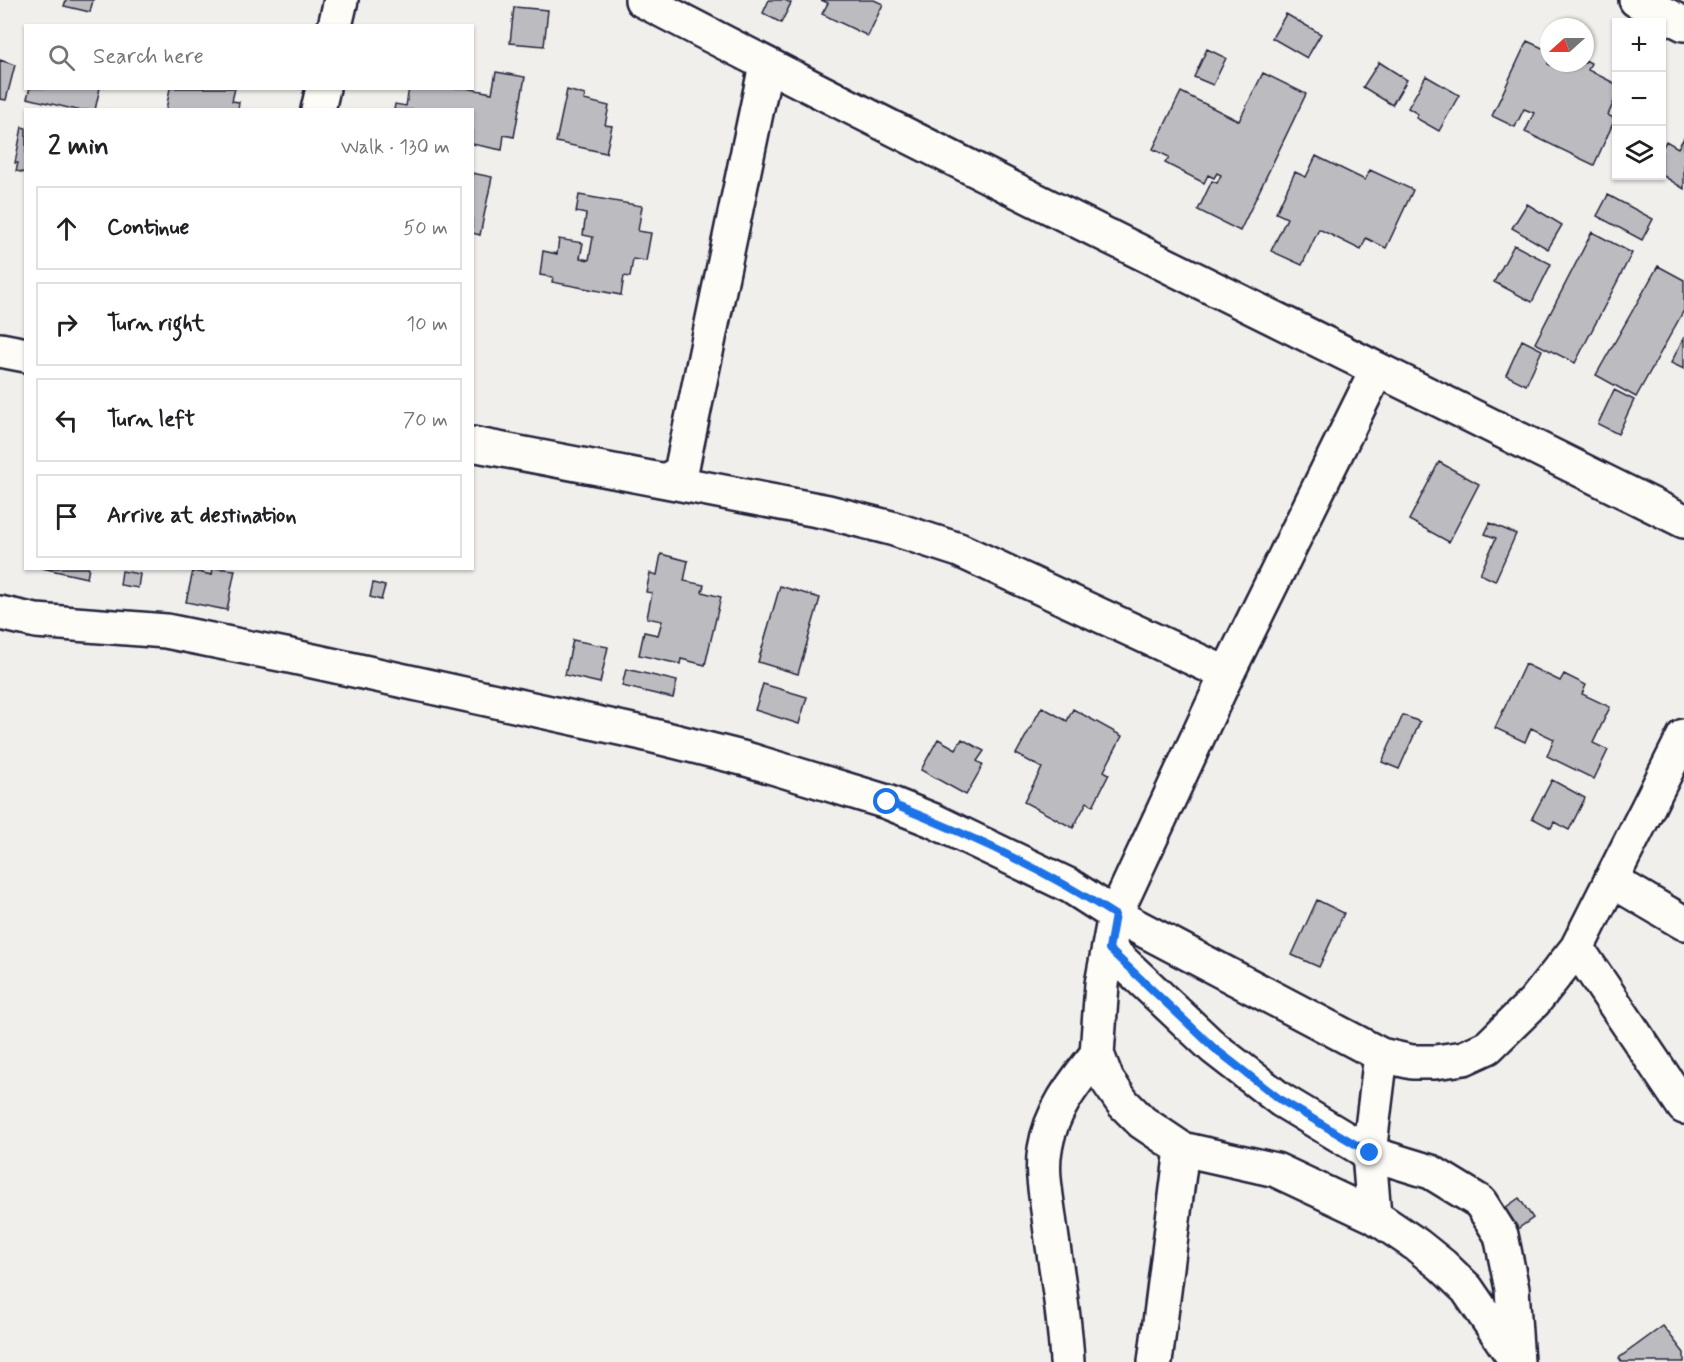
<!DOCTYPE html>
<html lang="en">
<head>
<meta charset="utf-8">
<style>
	body { margin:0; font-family:Mynerve,sans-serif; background:#f2f2f2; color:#202124 }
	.controls { position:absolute; right:18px; top:18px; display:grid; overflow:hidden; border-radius:0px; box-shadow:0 2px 4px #0004 }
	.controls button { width:54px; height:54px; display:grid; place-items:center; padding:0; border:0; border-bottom:2px solid #e0e0e0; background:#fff; color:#202124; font:30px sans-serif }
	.compass { position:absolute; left:1540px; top:18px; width:54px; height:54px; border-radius:50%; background:#fff; box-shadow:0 2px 4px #0004; rotate:249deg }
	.stop { position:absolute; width:18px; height:18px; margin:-14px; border:4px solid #1a73e8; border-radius:50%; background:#fff }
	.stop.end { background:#1a73e8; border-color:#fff; box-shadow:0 2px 6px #0008 }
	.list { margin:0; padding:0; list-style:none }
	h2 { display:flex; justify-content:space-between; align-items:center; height:78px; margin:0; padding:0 24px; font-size:26px }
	h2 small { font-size:20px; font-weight:400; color:#757577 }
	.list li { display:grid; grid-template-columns:39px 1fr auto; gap:18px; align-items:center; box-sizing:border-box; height:84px; margin:0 12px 12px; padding:0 12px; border:2px solid #e0e0e0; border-radius:0px }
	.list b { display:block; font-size:22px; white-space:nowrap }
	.list em { font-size:20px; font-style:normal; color:#757577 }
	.icon { flex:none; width:33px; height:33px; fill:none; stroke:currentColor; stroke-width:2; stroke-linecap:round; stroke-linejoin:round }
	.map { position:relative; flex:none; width:1684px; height:1362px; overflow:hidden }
	.search { position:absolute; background:#fff; box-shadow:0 2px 4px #0004; left:24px; top:24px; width:450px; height:66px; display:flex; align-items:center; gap:15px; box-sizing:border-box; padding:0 21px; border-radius:0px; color:#757577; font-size:22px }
	.panel { position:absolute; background:#fff; box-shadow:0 2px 4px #0004; left:24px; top:108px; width:450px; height:462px; border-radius:0px }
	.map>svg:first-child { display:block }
	.building { fill:#bcbcc0; stroke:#22223b; stroke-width:1.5 }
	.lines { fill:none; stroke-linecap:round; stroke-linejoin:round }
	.minor-casing { stroke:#22223b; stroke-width:38 }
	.minor { stroke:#fdfcf7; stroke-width:33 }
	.route { stroke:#1a73e8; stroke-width:8 }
</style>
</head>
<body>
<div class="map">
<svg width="1684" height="1362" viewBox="0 0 1684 1362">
	<rect width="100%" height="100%" fill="#f0efec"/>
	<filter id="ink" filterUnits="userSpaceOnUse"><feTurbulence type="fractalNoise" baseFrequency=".0167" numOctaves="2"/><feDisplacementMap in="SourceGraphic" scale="12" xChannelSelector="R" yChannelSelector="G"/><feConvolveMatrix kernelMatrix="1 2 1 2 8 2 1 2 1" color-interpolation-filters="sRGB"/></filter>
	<g filter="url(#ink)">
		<path class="building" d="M66,0H93L90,12L64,6Z
			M769,0H785L791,3L781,23L763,13Z
			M821,0H874L883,4L868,36L822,14L828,3Z
			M514,7L548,10L544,46L510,43Z
			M1286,14L1321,34L1307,58L1272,38Z
			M1527,41L1549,51L1548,64L1558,68L1560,63H1585V60L1591,63L1588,70L1616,84V97L1608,115L1615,119L1594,165L1525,132L1534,113L1524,109L1515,127L1492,116Z
			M1207,49L1226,58L1213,85L1194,77Z
			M0,60L15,65L6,100L0,99Z
			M1379,62L1407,80L1392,105L1363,87Z
			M496,72L525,77L514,137L504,135L502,150L472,144V110H394L395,104L406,106L409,88H466L492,93Z
			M1263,73L1306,94L1240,231L1198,210L1212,181L1217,183L1221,175L1217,173L1214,178L1208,175L1204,183L1165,163L1169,157L1153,149L1181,92L1239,121Z
			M1426,76L1459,95L1439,131L1416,118L1418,114L1408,108Z
			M30,88H100L95,110H77L27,98Z
			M170,88H235L232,101L239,102L238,110H166Z
			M567,90L585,95L584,100L609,106L605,125L612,126L606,153L556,142Z
			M22,127L26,128V173L16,171L18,163H15Z
			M1684,138V189L1662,175V149L1666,141L1678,148Z
			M1316,156L1365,180L1370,170L1413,190L1386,248L1366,238L1361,250L1319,229L1302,265L1271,251L1287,218L1276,213L1295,172L1306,177Z
			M472,173L492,177L480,235L472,233Z
			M579,195L642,206L638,231L651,233L646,261L633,259L630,277L624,276L621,295L552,282L553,277L540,275L543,251L557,254L559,239L583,243L580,258L589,260L593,237L583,235L586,214L576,212Z
			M1608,195L1653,219L1642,240L1597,216Z
			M1527,204L1562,225L1548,249L1512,228Z
			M1592,232L1632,253L1575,363L1535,343Z
			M1514,245L1551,264L1532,302L1494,282Z
			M1658,266L1684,280V310L1636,397L1596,375Z
			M1684,337V369L1671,363Z
			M1522,340L1542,350L1526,385L1506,375Z
			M1614,390L1634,400L1618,434L1598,424Z
			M1439,462L1479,484L1449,542L1409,520Z
			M1490,523L1516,534L1495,581L1480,574L1496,538L1485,534Z
			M661,554L688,561L684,581L704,585L702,592L721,597L705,665L681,659L680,664L639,655L644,632L658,635L662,621L647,618L652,593L646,592L650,573L657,575Z
			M42,568H89L87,578Z
			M213,568L235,570L227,610L186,602L193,571L212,575Z
			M122,571L140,574L138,588L120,585Z
			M373,583L385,586L381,600L370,597Z
			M780,586L820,598L798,674L758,662Z
			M573,640L608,647L600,683L565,675Z
			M1525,664L1560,681L1564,674L1586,685L1582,694L1610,707L1593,743L1608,750L1594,779L1547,756L1554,739L1531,728L1525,742L1495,728Z
			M626,669L677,681L673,698L622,686Z
			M763,684L807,697L799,724L755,710Z
			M1042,707L1067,721L1073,709L1122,736L1104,771L1109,774L1093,806L1087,802L1073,828L1024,802L1042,768L1016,754Z
			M1403,715L1420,722L1399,769L1382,762Z
			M938,739L956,749L962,739L984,751L977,761L983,765L966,795L921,770Z
			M1552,780L1585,798L1569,830L1554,822L1551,828L1532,818Z
			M1317,900L1344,913L1319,967L1292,955Z
			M1519,1198L1533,1218L1516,1230L1502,1210Z
			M1663,1326L1684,1353V1362H1622L1619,1358Z"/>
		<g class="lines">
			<g class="minor-casing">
				<path id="minor" d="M642,0C987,179 1336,348 1684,521
					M1636,0L1684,24
					M335,26L341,0
					M318,110L323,88
					M0,350L26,355
					M1377,370L1227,674L1115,915L1102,984L1097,1054L1107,1080L1123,1103L1142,1122L1182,1149L1276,1170L1374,1216L1417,1245L1442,1265L1467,1289L1517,1362
					M472,444L828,512L891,528L959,550L1227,674
					M667,480L681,472L766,65
					M0,613L36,621L166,631L290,656L642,733L746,759L887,802L932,820L1070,886L1115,915L1381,1055L1412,1062H1435L1464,1058L1488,1047L1534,1002L1577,948L1684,736
					M1611,880L1684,923
					M1577,948L1684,1107
					M1109,949L1214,1048L1281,1100L1369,1153L1431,1172L1480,1202L1501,1235L1512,1289L1517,1362
					M1374,1216L1369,1153L1381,1055
					M1067,1362C1065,1314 1055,1265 1049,1217C1046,1195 1041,1170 1045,1149C1051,1111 1074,1083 1097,1054
					M1155,1362L1182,1149"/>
			</g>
			<use href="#minor" class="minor"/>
		</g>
	</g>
	<g class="lines" filter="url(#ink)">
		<path class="route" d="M887,802C966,833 1044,869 1115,915L1109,949L1214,1048L1281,1100L1370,1153"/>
	</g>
</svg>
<div class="controls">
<button>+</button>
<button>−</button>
<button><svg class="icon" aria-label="layers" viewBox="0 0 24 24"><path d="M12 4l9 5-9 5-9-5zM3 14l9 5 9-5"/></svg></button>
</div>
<svg class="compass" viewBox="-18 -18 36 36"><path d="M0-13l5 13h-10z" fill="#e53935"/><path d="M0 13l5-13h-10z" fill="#757577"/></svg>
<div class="stop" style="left:887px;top:802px"></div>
<div class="stop end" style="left:1370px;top:1153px"></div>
<div class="search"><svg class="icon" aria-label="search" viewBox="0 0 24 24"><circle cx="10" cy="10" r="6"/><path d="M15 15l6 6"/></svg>Search here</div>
<section class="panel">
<h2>2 min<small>Walk · 130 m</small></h2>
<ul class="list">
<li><svg class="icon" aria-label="ahead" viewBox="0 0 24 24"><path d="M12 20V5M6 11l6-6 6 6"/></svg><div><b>Continue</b></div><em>50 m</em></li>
<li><svg class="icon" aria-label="right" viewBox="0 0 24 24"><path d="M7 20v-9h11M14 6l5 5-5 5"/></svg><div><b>Turn right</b></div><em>10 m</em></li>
<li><svg class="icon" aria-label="left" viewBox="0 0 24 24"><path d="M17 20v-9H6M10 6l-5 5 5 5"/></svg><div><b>Turn left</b></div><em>70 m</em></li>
<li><svg class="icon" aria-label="arrive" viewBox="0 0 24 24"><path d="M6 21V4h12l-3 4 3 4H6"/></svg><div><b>Arrive at destination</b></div></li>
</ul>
</section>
</div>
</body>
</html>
